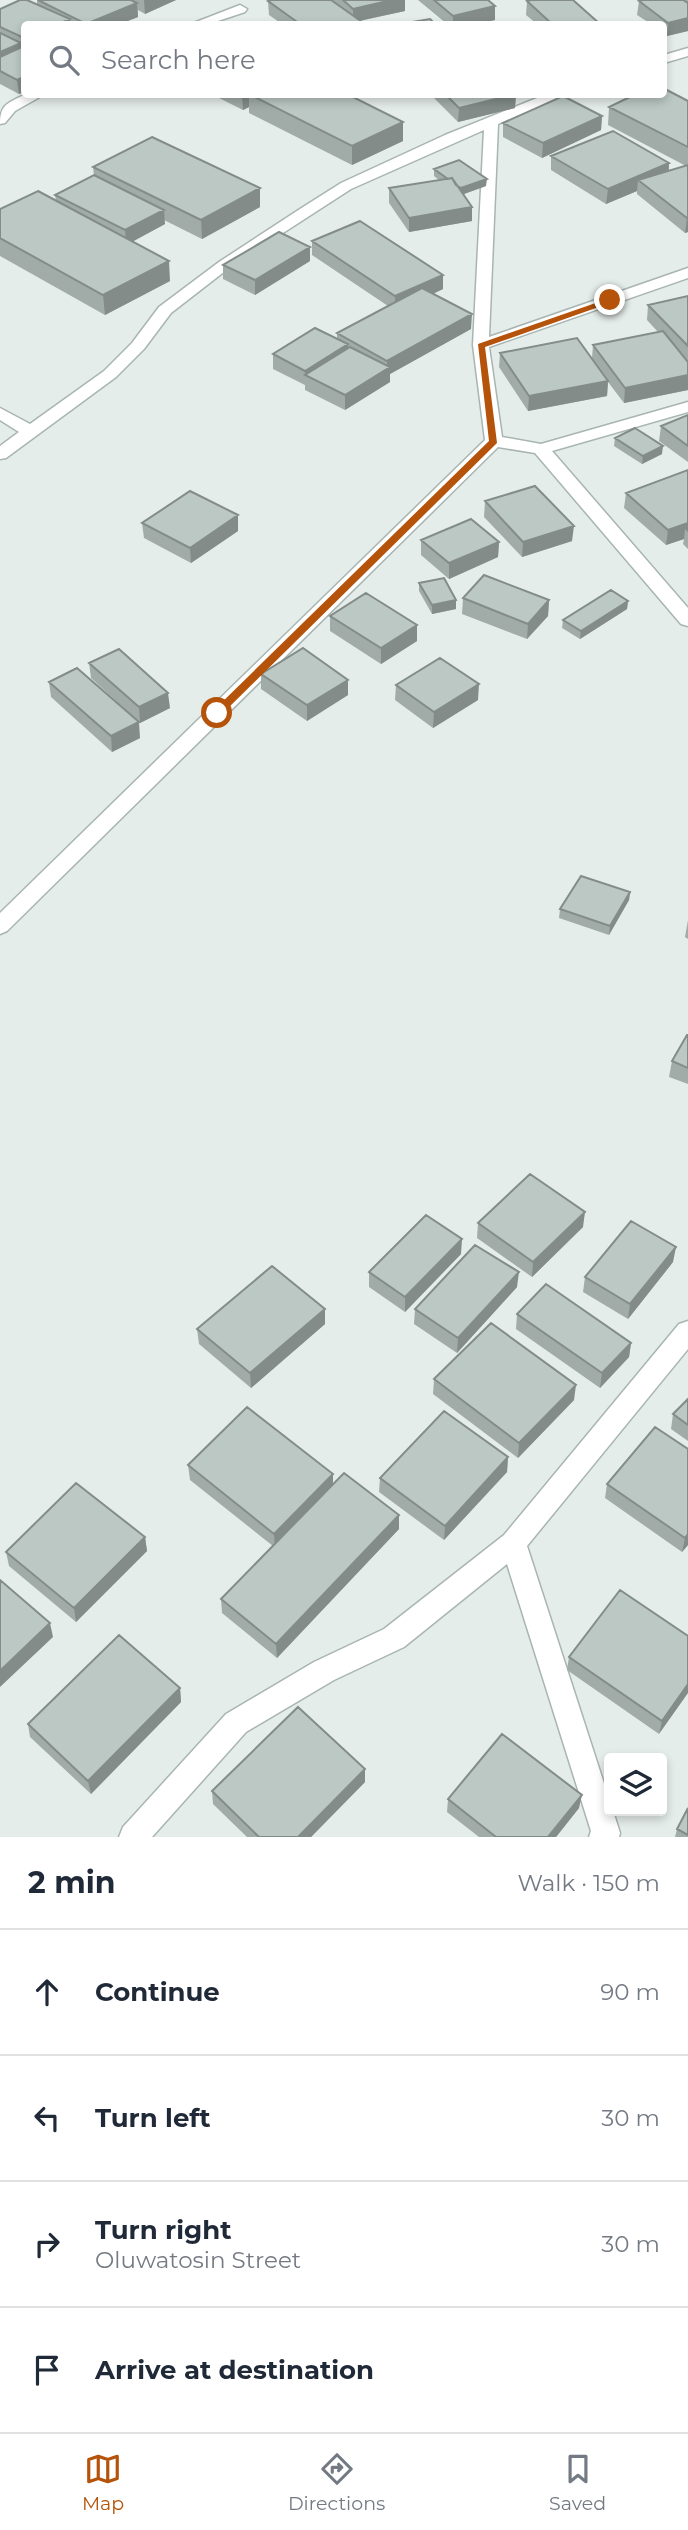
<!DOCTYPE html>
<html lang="en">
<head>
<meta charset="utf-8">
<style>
	body { margin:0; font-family:Montserrat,sans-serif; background:#f6f6f7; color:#1f2937 }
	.controls { position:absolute; right:21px; bottom:21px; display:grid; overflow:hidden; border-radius:7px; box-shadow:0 4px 10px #0003 }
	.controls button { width:63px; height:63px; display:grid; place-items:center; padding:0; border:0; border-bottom:2px solid #e0e1e3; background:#fff; color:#1f2937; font:35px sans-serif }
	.stop { position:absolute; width:21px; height:21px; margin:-16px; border:5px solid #b45309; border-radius:50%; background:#fff }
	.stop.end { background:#b45309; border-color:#fff; box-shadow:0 2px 7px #0008 }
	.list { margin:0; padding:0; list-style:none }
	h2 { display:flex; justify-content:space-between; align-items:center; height:91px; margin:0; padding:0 28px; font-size:30px }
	h2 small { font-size:23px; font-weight:400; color:#747a83 }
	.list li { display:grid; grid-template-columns:46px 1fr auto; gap:21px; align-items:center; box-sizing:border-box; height:126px; padding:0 28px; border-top:2px solid #e0e1e3 }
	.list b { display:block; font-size:26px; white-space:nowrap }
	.list p { margin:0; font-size:23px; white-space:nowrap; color:#747a83 }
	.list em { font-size:23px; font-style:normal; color:#747a83 }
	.icon { flex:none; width:38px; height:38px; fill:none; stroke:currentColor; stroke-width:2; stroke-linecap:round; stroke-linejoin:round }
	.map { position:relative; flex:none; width:688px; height:1837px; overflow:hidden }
	.search { position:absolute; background:#fff; box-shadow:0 4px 10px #0003; left:21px; right:21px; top:21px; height:77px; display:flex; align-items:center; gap:18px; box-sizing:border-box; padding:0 24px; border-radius:7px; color:#747a83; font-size:26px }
	.sheet { height:595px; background:#fff }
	nav { display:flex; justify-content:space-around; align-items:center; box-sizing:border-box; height:98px; border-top:2px solid #e0e1e3; background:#fff; font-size:19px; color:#747a83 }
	nav a { display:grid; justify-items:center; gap:4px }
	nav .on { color:#b45309 }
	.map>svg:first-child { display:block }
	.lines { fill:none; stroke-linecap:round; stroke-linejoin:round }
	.minor-casing { stroke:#a8b5b2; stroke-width:3 }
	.minor { fill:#fff; fill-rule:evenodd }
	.wall { fill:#a1aca9 }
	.shaded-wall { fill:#838c89 }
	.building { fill:#bbc8c4; stroke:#838c89; stroke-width:2 }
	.route { fill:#b45309 }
</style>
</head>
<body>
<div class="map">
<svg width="688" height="1837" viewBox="0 0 688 1837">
	<rect width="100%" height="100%" fill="#e5edeb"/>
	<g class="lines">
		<g class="minor-casing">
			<path id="minor" d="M240,5L247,9L245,12L209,24H191Z
				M688,48V56L664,63V55Z
				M26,94H45L15,111L5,123L0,124C0,103 9,103 26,94Z
				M547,94H568L498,124L489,337L688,268V278L489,347L502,437L541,444L688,402V412L552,451L688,608V626L681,624L535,453L498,447L7,931L0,934V913L485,440L473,345L484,130L351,189L229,268L171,313L144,349L116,377L6,458L0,459V446L19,432L0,420V408L30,424L104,371L132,343L159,307L219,262L300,209L341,183L445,135Z
				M688,1321V1349L527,1546L609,1799V1811H613L620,1833L619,1837H589L591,1831L507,1564L404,1647L334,1680L246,1732L152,1837H119L123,1827L226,1714L314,1662L384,1629L504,1535L679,1324Z"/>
		</g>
		<use href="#minor" class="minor"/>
	</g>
	<path class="wall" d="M37,0H176L145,14L138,10V17L120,24H24V92L19,94L0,84V9L37,4Z
		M271,0H405V11L360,21L365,24H282L269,15L268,1Z
		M418,0H488L495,6V20L475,24H447Z
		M643,0H688V31L667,36L663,34V24H651L637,15L639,1Z
		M527,1L600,24H537L526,15Z
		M211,94H347L403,122V141L352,165L249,113V107L243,110Z
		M430,94H516L515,108L458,122Z
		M688,101V232L685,233L637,194V191L606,204L551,170V156L669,163V171L686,166L608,125L609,107Z
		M602,116L601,130L542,158L503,137V123Z
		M93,167L260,188V207L202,239L164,220L165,224L132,242L170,281L105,315L0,256V209L56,201L55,195L94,175Z
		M434,169L486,186L464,194L472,221L409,232L389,203V188L439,180L434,176Z
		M312,241L443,275V289L433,294L471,329L390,374V382L345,410L305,390V385L273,369V354L337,338V333L388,306L312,255Z
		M310,261L255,295L223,279V265Z
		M688,296V390L624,403L608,382L607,396L528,411L499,367L500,353L592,358L593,345L658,332L647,320L648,305Z
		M688,415V462L659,441L661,426Z
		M615,438L662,454L642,464L614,446Z
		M688,470V549L683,544L684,539L666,545L624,508L626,493Z
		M485,501L572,541L522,557L484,517Z
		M238,515V531L191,563L144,538L142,523Z
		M421,540L499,542L498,557L449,579L421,555Z
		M419,583L456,609L432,614L419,591Z
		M463,598L549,600L548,616L527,639L462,614Z
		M628,601L627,609L580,639L562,628L563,620Z
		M330,616L417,625V641L381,664L330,631Z
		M89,663L170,708L140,723L91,678Z
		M261,674L348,695L307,721L261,689Z
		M49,682L140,738L112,752L51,697Z
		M396,685L478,700L433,728L395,700Z
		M630,892L629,900L609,935L559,918L560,909Z
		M688,920V939L685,937Z
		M688,1035V1084L669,1077L672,1061Z
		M478,1223L583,1227L532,1277L477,1238Z
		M461,1254L405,1312L369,1287V1272Z
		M673,1262L628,1319L583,1292L585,1277Z
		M517,1287L457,1353L414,1324L415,1309Z
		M517,1314L631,1343L629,1357L600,1388L516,1329Z
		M325,1324L251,1388L199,1344L197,1329Z
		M434,1379L574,1400L518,1458L433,1394Z
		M688,1398V1441L671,1429L673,1414Z
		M655,1427L688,1545L682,1552L605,1498L607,1484Z
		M508,1457L507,1472L444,1540L379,1492L380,1478Z
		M188,1465L333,1474V1484L399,1515V1529L277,1658L222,1613L221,1599L273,1546L190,1480Z
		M145,1537L147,1551L76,1622L9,1566L6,1552Z
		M688,1636L659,1734L567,1670L569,1657Z
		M180,1688L181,1702L91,1794L30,1737L28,1724Z
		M365,1769V1782L311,1837H247L213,1804L212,1791Z
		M448,1799L579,1808L556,1837H479L447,1812Z
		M688,1808V1837H675L677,1829Z"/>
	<path class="shaded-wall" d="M144,0H176L145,14Z
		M392,0H405V11L353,22V9Z
		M137,3L138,17L120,24H87Z
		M495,6V20L475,24H453V16Z
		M688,18V31L667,36L668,23Z
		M70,19L71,24H59Z
		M21,43L22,57L0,67V52Z
		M24,77V92L19,94L17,80Z
		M242,94H249V107L243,110Z
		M516,94L515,108L458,122L459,108Z
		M602,116L601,130L542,158L543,143Z
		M403,122V141L352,165V146Z
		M669,163L668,178L638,180L637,191L606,204L608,189Z
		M487,179L486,186L461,195V188Z
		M260,188V207L202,239L201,220Z
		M472,207V221L409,232V218Z
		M164,210L165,224L126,245L125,230Z
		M687,218H688V232L685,233Z
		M310,247V261L255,295V280Z
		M169,261L170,281L105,315L103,295Z
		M443,275V289L395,311V296Z
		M472,314L471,329L390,374V382L345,410V395L387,369V361Z
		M348,344V359L305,375V371Z
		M688,375V390L624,403L625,388Z
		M608,381L607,396L528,411L529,396Z
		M663,446L662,454L642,464L643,456Z
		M238,515V531L191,563L190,548Z
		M688,523V532L685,529L684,539L666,545L668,530Z
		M574,526L572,541L522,557L523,542Z
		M499,542L498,557L449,579V563Z
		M456,600V609L432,614V605Z
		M549,600L548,616L527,639L528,624Z
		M628,601L627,609L580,639L581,631Z
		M417,625V641L381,664V648Z
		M348,680V695L307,721V705Z
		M479,684L478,700L433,728L434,712Z
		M168,693L170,708L140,723L139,707Z
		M139,722L140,738L112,752L111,736Z
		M630,892L629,900L609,935L610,926Z
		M585,1212L583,1227L532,1277L533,1262Z
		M462,1239L461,1254L405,1312V1297Z
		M676,1247L673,1262L628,1319L630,1304Z
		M519,1272L517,1287L457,1353L458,1338Z
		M325,1309V1324L251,1388L250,1373Z
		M631,1343L629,1357L600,1388L602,1373Z
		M576,1385L574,1400L518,1458L519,1443Z
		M508,1457L507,1472L444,1540L445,1526Z
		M333,1474V1488L275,1548L274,1534Z
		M399,1515V1529L277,1658L276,1644Z
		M688,1534V1545L682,1552L685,1538Z
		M145,1537L147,1551L76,1622L74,1608Z
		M50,1623L53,1637L0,1687V1671Z
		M688,1684V1693L659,1734L662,1721Z
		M180,1688L181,1702L91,1794L88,1781Z
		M365,1769V1782L311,1837H298Z
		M582,1795L579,1808L556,1837H548Z"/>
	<path class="building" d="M20,0H27L70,19L59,24H24V38L0,27V9Z
		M38,0H131L137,3L86,24Z
		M271,0H331L365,24H300L268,1Z
		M343,0H392L353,9Z
		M434,0H488L495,6L453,16Z
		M531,0H573L600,24H552L527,1Z
		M643,0H683L688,3V18L668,23L639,1Z
		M430,19L435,24H400Z
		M0,33L21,43L0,52Z
		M24,46V77L17,80L0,71V57Z
		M663,88L688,101V147L609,107L636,94H663Z
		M249,94H347L403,122L352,146Z
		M445,94H516L459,108Z
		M563,96L602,116L543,143L503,123Z
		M613,131L669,163L608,189L551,156Z
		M152,137L260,188L201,220L93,167Z
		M459,160L487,179L461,188L456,185L452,178L448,179L434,169Z
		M688,165V218H687L638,180Z
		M94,175L164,210L125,230L55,195Z
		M452,178L472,207L409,218L389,188Z
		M38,191L169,261L103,295L0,238V209Z
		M360,221L443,275L395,296L312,241Z
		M279,232L310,247L255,280L223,265Z
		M422,288L472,314L387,361L337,333Z
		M688,296V346L648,305Z
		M315,328L348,344L305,371L273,354Z
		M663,331L688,362V375L625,388L593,345Z
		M577,338L608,381L529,396L500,353Z
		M350,347L390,367L345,395L305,375Z
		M688,415V446L661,426Z
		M635,428L663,446L643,456L615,438Z
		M688,470V523L668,530L626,493Z
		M535,486L574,526L523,542L485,501Z
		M190,491L238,515L190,548L142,523Z
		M471,519L499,542L449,563L421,540Z
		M484,575L549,600L528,624L463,598Z
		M444,578L456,600L432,605L419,583Z
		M611,590L628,601L581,631L563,620Z
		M366,593L417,625L381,648L330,616Z
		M303,648L348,680L307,705L261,674Z
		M119,649L168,693L139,707L89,663Z
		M440,658L479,684L434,712L396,685Z
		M77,668L139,722L111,736L49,682Z
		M581,876L630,892L610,926L560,909Z
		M687,1035H688V1068L672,1061Z
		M530,1174L585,1212L533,1262L478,1223Z
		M426,1215L462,1239L405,1297L369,1272Z
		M631,1221L676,1247L630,1304L585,1277Z
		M475,1245L519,1272L458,1338L415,1309Z
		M272,1266L325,1309L250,1373L197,1329Z
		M546,1284L631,1343L602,1373L517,1314Z
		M491,1323L576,1385L519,1443L434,1379Z
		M688,1399V1425L673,1414Z
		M247,1407L333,1474L274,1534L188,1465Z
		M444,1411L508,1457L445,1526L380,1478Z
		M655,1427L688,1449V1534L685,1538L607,1484Z
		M344,1473L399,1515L276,1644L221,1599Z
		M76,1483L145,1537L74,1608L6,1552Z
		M0,1580L50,1623L0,1671Z
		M620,1590L688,1636V1684L662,1721L569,1657Z
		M119,1635L180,1688L88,1781L28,1724Z
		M298,1707L365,1769L298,1837H259L212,1791Z
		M502,1734L582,1795L548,1837H496L448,1799Z
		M688,1808V1835L677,1829Z"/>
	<path class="route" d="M610,298L613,302L485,347L497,443L221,715H214V710L489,441L478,344Z"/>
</svg>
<div class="controls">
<button><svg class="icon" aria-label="layers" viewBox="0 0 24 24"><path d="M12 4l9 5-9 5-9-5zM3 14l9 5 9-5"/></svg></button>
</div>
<div class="stop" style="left:217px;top:713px"></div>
<div class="stop end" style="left:610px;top:300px"></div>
<div class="search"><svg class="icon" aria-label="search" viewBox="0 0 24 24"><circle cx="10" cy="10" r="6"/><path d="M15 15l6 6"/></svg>Search here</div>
</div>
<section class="sheet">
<h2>2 min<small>Walk · 150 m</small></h2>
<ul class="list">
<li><svg class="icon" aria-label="ahead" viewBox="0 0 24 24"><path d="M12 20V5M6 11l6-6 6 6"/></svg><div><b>Continue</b></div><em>90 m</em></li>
<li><svg class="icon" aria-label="left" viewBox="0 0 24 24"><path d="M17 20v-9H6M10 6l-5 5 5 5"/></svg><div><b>Turn left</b></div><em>30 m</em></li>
<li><svg class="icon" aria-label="right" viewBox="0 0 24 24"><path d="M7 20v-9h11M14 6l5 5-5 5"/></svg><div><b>Turn right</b><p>Oluwatosin Street</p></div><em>30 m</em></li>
<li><svg class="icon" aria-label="arrive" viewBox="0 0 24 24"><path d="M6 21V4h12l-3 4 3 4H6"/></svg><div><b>Arrive at destination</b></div></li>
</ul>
</section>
<nav>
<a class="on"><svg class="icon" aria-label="map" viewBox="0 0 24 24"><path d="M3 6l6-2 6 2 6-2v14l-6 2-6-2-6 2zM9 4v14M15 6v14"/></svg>Map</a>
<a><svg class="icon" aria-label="directions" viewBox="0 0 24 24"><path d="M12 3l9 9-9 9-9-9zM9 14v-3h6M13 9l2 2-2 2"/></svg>Directions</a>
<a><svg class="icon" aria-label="saved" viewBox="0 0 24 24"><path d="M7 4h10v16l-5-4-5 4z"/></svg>Saved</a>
</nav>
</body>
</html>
